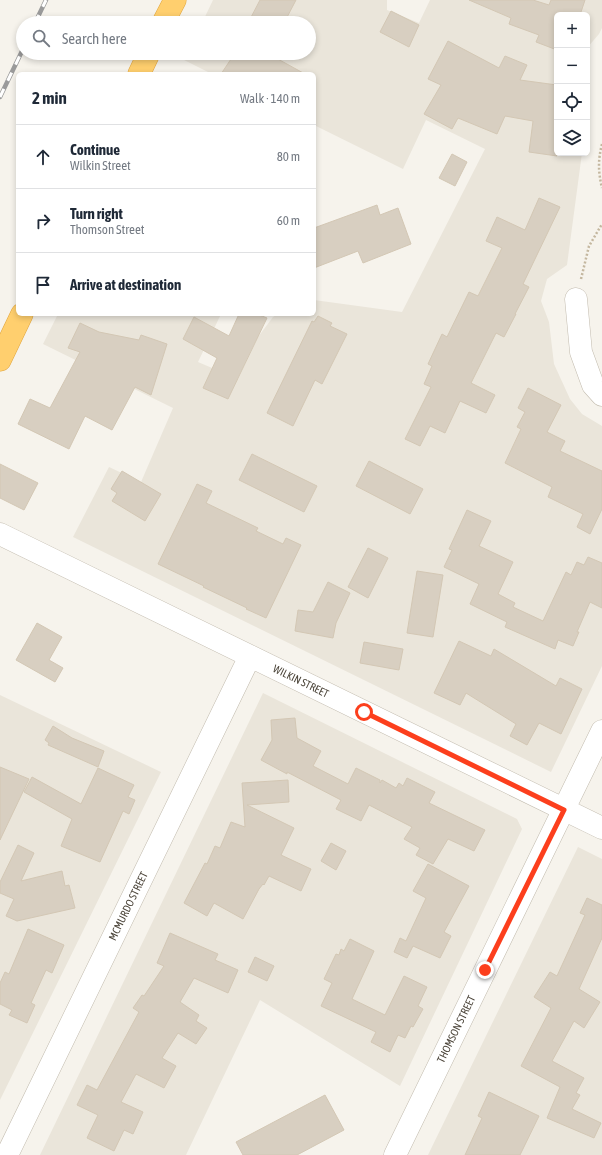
<!DOCTYPE html>
<html lang="en">
<head>
<meta charset="utf-8">
<style>
	body { margin:0; font-family:"Asap Condensed",sans-serif; background:#f2f2f3; color:#1f2937 }
	.controls { position:absolute; right:12px; top:12px; display:grid; overflow:hidden; border-radius:6px; box-shadow:0 2px 6px #0003 }
	.controls button { width:36px; height:36px; display:grid; place-items:center; padding:0; border:0; border-bottom:1px solid #e0e1e3; background:#fff; color:#1f2937; font:20px sans-serif }
	.stop { position:absolute; width:12px; height:12px; margin:-9px; border:3px solid #fc3f1d; border-radius:50%; background:#fff }
	.stop.end { background:#fc3f1d; border-color:#fff; box-shadow:0 1px 4px #0008 }
	.list { margin:0; padding:0; list-style:none }
	h2 { display:flex; justify-content:space-between; align-items:center; height:52px; margin:0; padding:0 16px; font-size:17px }
	h2 small { font-size:13px; font-weight:400; color:#747a83 }
	.list li { display:grid; grid-template-columns:26px 1fr auto; gap:12px; align-items:center; box-sizing:border-box; height:64px; padding:0 16px; border-top:1px solid #e0e1e3 }
	.list b { display:block; font-size:15px; white-space:nowrap }
	.list p { margin:0; font-size:13px; white-space:nowrap; color:#747a83 }
	.list em { font-size:13px; font-style:normal; color:#747a83 }
	.icon { flex:none; width:22px; height:22px; fill:none; stroke:currentColor; stroke-width:2; stroke-linecap:round; stroke-linejoin:round }
	.map { position:relative; flex:none; width:602px; height:1155px; overflow:hidden }
	.search { position:absolute; background:#fff; box-shadow:0 2px 6px #0003; left:16px; top:16px; width:300px; height:44px; display:flex; align-items:center; gap:10px; box-sizing:border-box; padding:0 14px; border-radius:22px; color:#747a83; font-size:15px }
	.panel { position:absolute; background:#fff; box-shadow:0 2px 6px #0003; left:16px; top:72px; width:300px; height:244px; border-radius:6px }
	.map>svg:first-child { display:block }
	.residential { fill:#eae5da }
	.building { fill:#d8cfc1; stroke:#d3c7b4 }
	.lines { fill:none; stroke-linecap:round; stroke-linejoin:round }
	.minor-casing { stroke:#c2bbae; stroke-width:23 }
	.highway-casing { stroke:#e0a43c; stroke-width:23 }
	.path { stroke:#c4b79f; stroke-width:2.5; stroke-dasharray:2 2; stroke-linecap:butt }
	.minor { stroke:#fff; stroke-width:22 }
	.highway { stroke:#ffcf6e; stroke-width:22 }
	.rail-casing { stroke:#9a9a9a; stroke-width:4.5 }
	.rail { stroke:#fff; stroke-width:3; stroke-dasharray:9; stroke-linecap:butt }
	.route { stroke:#fc3f1d; stroke-width:5 }
	.labels { text-anchor:middle; stroke-width:3; stroke-linejoin:round; paint-order:stroke }
	.street-label { font-size:11px; fill:#4b4439; stroke:#fff }
</style>
</head>
<body>
<div class="map">
<svg width="602" height="1155" viewBox="0 0 602 1155">
	<rect width="100%" height="100%" fill="#f6f3ec"/>
	<path class="residential" d="M213,0H387V10L419,23L430,0H602V28L599,34L587,48V15H557V153H582L567,265L547,279L541,301L549,322L554,364L570,399L582,414L602,426V666L551,772L73,537L109,467L141,482L173,408L43,344L58,314H221L198,362L238,379L258,337L273,317L278,314H314V300L402,312L485,149L426,120L403,169L314,125V74H212L184,60L188,53H309V23H202Z
		M263,693L517,819L522,829L400,1086L260,1000L186,1155H40Z
		M0,695L161,772L0,1100Z
		M578,847L602,859V1155H428Z"/>
	<path class="building" d="M260,0H296L284,23H248Z
		M469,0H533L549,5L551,0H585L580,15H557V50L536,42L539,35L509,24L511,18Z
		M391,11L419,25L409,47L380,32Z
		M448,41L499,68L505,56L527,65L520,80L557,85V156L529,152L533,121L505,116L497,134L458,118L452,129L424,114L441,85L428,79Z
		M235,53H267L305,74H221Z
		M452,154L467,162L455,186L439,178Z
		M539,198L560,207L523,284L529,287L515,314H516L504,337L496,333L471,383L495,395L486,413L460,401L445,433L430,426L420,446L405,439L431,387L424,384L432,366L428,364L442,334L447,337L469,292L478,296L502,248L486,241L497,217L525,230Z
		M377,205L380,215L398,208L411,244L363,263L358,251L314,268V228Z
		M239,314H257L267,318L228,399L203,388L217,358L183,339L194,317L229,336Z
		M318,316L332,323L330,326L347,334L322,384L315,380L293,426L267,413L312,321L314,322Z
		M80,323L99,332L139,340L141,335L167,344L151,395L135,387L112,430L85,416L69,449L18,424L30,399L50,408L80,352L68,348Z
		M528,388L561,405L547,432L565,441L560,451L602,471V509L590,534L577,527L583,514L548,497L552,487L505,463L521,429L517,427L525,412L518,408Z
		M252,454L317,486L304,512L239,480Z
		M369,461L423,489L410,514L356,486Z
		M0,464L38,483L24,510L0,498Z
		M122,471L161,494L145,521L112,501L117,493L111,489Z
		M197,484L212,491L206,503L258,528L256,531L283,544L286,538L301,545L266,618L246,609L247,608L203,587L204,586L158,564Z
		M467,510L491,521L479,546L513,562L498,594L515,603L513,607L543,621L566,572L571,575L577,562L584,565L588,557L602,563V608L590,602L577,632H579L573,646L558,640L555,649L505,627L507,622L470,604L479,584L444,567L452,550L449,549Z
		M368,548L388,558L368,598L348,587Z
		M417,571L443,575L433,637L407,633Z
		M328,582L350,593L336,623L333,638L295,631L298,610L313,612Z
		M37,623L62,637L49,660L63,668L55,682L16,660Z
		M459,641L491,656L494,649L556,686L560,678L582,689L561,734L539,723L527,745L510,736L516,724L466,693L460,705L434,693Z
		M364,642L403,649L399,670L360,663Z
		M295,718L297,738L321,751L313,766L348,784L356,768L380,780V783L382,780L396,788L399,783L403,786L407,778L435,792L429,803L485,830L474,851L448,839L433,864L416,855L420,848L404,839L412,827L369,805L361,821L336,809L341,800L287,772V774L261,760L272,740L271,720Z
		M53,726L72,738L104,751L98,767L48,745L49,743L45,740Z
		M0,767L29,779L0,840Z
		M98,768L134,785L128,797L135,800L129,814L123,811L100,862L61,846L72,819L24,792L32,777L81,804Z
		M288,780L289,802L247,805L294,828L281,855L311,869L301,891L269,876L264,885L263,884L259,889L243,919L214,903L207,916L184,903L205,863L207,864L215,846L220,848L231,822L245,827L242,783Z
		M331,843L346,851L336,870L321,861Z
		M18,845L34,853L21,881L62,871L65,886L69,885L75,908L17,921L6,916L14,899L0,893V882Z
		M428,864L469,886L444,932L451,936L440,958L413,946L407,958L394,952L400,938L406,941L426,898L413,891Z
		M587,898L602,905V938L579,989L600,1002L584,1028L574,1021L552,1061L584,1078L576,1093L580,1095L572,1109L601,1123L594,1138L547,1118L560,1087L521,1066L551,1008L534,997L550,972L557,976L585,915L580,913Z
		M28,929L64,945L52,973L46,970L31,1003L35,1005L27,1023L9,1015L12,1010L0,1004V983L5,972L9,974Z
		M170,933L218,954L215,960L238,970L228,993L194,978L180,1002L199,1015L196,1021L207,1028L196,1044L178,1033L162,1058L176,1066L164,1088L136,1074L121,1102L143,1112L133,1134L124,1130L114,1151L87,1138L98,1115L77,1105L87,1085L97,1090L139,1012L133,1008L142,995L144,996L164,966L157,963Z
		M350,939L374,951L352,999L385,1015L404,976L427,987L418,1006L423,1009L413,1027L411,1026L405,1038L398,1035L390,1052L371,1042L376,1032L321,1006L332,983L324,979L336,954L339,955L341,949L344,951Z
		M255,957L274,966L267,981L248,972Z
		M489,1092L539,1116L520,1155H465L482,1118L478,1116Z
		M325,1095L344,1130L297,1155H243L236,1142Z"/>
	<g class="lines">
		<g class="minor-casing">
			<path id="minor" d="M576,299L581,352L593,385L602,395
				M0,534L602,828
				M7,1155L250,656
				M395,1155L602,731"/>
		</g>
		<g class="highway-casing">
			<path id="highway" d="M163,23L175,0
				M139,74L149,53
				M0,360L22,314"/>
		</g>
		<path class="path" d="M602,144C598,160 598,171 602,188
			M581,279L589,246L602,224"/>
		<use href="#minor" class="minor"/>
		<use href="#highway" class="highway"/>
		<g class="rail-casing">
			<path id="rail" d="M35,23L46,0
				M0,97L23,49"/>
		</g>
		<use href="#rail" class="rail"/>
	</g>
	<g class="lines">
		<path class="route" d="M364,712L564,810L485,970"/>
	</g>
	<g class="labels">
		<g class="street-label">
			<text transform="translate(301 681) rotate(26)" y="4">WILKIN STREET</text>
			<text transform="translate(128 906) rotate(-64)" y="4">MCMURDO STREET</text>
			<text transform="translate(456 1029) rotate(-64)" y="4">THOMSON STREET</text>
		</g>
	</g>
</svg>
<div class="controls">
<button>+</button>
<button>−</button>
<button><svg class="icon" aria-label="locate" viewBox="0 0 24 24"><circle cx="12" cy="12" r="6"/><path d="M12 2v4M12 18v4M2 12h4M18 12h4"/></svg></button>
<button><svg class="icon" aria-label="layers" viewBox="0 0 24 24"><path d="M12 4l9 5-9 5-9-5zM3 14l9 5 9-5"/></svg></button>
</div>
<div class="stop" style="left:364px;top:712px"></div>
<div class="stop end" style="left:485px;top:970px"></div>
<div class="search"><svg class="icon" aria-label="search" viewBox="0 0 24 24"><circle cx="10" cy="10" r="6"/><path d="M15 15l6 6"/></svg>Search here</div>
<section class="panel">
<h2>2 min<small>Walk · 140 m</small></h2>
<ul class="list">
<li><svg class="icon" aria-label="ahead" viewBox="0 0 24 24"><path d="M12 20V5M6 11l6-6 6 6"/></svg><div><b>Continue</b><p>Wilkin Street</p></div><em>80 m</em></li>
<li><svg class="icon" aria-label="right" viewBox="0 0 24 24"><path d="M7 20v-9h11M14 6l5 5-5 5"/></svg><div><b>Turn right</b><p>Thomson Street</p></div><em>60 m</em></li>
<li><svg class="icon" aria-label="arrive" viewBox="0 0 24 24"><path d="M6 21V4h12l-3 4 3 4H6"/></svg><div><b>Arrive at destination</b></div></li>
</ul>
</section>
</div>
</body>
</html>
